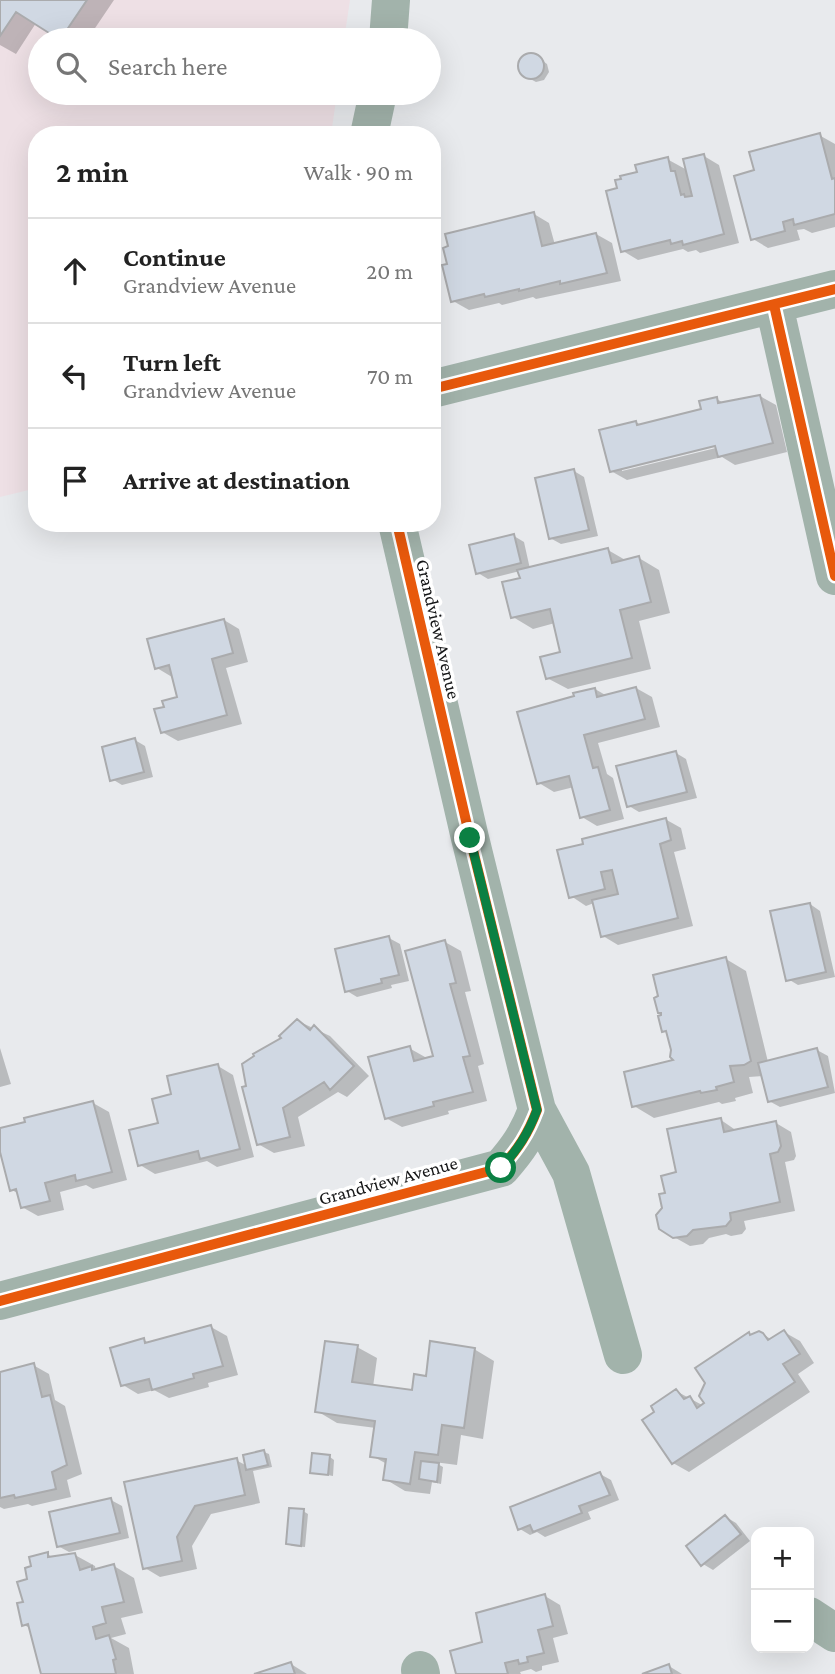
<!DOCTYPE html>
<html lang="en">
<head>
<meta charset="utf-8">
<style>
	body { margin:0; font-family:"Crimson Pro",serif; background:#f6f6f6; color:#222 }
	.controls { position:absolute; right:21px; bottom:21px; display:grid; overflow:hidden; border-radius:14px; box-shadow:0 7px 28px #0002 }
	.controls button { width:63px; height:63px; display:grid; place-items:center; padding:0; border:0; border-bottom:2px solid #e0e0e0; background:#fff; color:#222; font:35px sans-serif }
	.stop { position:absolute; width:21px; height:21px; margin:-16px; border:5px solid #0b8043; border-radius:50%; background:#fff }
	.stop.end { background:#0b8043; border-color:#fff; box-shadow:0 2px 7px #0008 }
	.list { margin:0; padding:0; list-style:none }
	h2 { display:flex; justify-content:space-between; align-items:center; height:91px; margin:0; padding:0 28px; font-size:30px }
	h2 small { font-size:23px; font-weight:400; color:#767676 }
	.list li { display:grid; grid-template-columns:46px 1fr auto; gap:21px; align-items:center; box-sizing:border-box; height:105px; padding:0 28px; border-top:2px solid #e0e0e0 }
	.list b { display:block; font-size:26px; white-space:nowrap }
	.list p { margin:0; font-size:23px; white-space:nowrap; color:#767676 }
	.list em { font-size:23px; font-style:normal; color:#767676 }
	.icon { flex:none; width:38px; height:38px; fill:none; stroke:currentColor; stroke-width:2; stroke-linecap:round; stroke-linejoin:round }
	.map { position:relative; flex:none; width:835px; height:1674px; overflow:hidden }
	.search { position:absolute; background:#fff; box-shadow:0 7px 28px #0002; left:28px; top:28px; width:413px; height:77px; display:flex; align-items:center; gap:18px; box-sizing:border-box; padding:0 24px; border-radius:38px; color:#767676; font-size:26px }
	.panel { position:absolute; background:#fff; box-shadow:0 7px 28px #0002; left:28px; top:126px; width:413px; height:406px; border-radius:28px }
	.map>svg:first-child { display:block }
	.education { fill:#eee0e5 }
	.shadow { fill:#0003; fill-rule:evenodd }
	.building { fill:#d0d8e3; stroke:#aaabad; stroke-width:2 }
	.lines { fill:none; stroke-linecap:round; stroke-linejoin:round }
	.minor { stroke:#a2b3ab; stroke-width:38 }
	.cycleway-casing { stroke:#fff; stroke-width:15 }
	.cycleway { stroke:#e8590c; stroke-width:10 }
	.route { stroke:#0b8043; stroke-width:9 }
	.labels { text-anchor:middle; stroke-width:7; stroke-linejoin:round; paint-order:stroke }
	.street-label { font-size:19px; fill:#151617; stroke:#fff }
</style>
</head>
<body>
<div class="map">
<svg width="835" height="1674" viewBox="0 0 835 1674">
	<rect width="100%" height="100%" fill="#e8eaed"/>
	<path class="education" d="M0,0H350L344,40H40V93H337L331,135H37V488L0,497Z"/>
	<path class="shadow" d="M0,0H114L87,40H62L36,23L16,54L0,45Z
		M533,54L547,64L549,72L544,80L536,82L521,74L519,64L524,56Z
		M819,135L835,144V227L812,233L804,229L797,230L800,240L768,248L753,239Z
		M704,156L719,165L739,243L700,253L696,250L688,252L683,249L638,260L623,251L619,190L639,173L667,159L687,170Z
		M534,214L549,223L555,245L596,234L612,243L621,281L536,299L533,297L502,305L499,303L469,310L453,301Z
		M760,396L776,405L787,452L735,465L722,457L627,480L611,471L636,422L642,426L703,411L717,399L725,404ZM723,443L724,446L622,471V467Z
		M574,471L584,477L598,536L561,544L550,538Z
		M514,536L524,542L530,569L608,550L627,561L639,558L659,570L670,613L639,621L651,669L568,689L547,678L563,653L555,623L533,629L513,617L522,579L520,571L488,579L478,573Z
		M224,620L239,629L248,662L226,668L242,724L178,741L162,732L166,708L179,698L172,677L157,668Z
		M636,688L652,697L660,727L598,743L607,774L613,778L624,819L597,826L582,817L574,787L554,792L539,783L577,698L595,689L607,696Z
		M135,740L145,746L153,777L122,785L112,779Z
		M676,753L686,759L697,798L639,812L629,806Z
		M665,819L681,828L686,849L674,852L693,926L618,945L603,936L594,903L586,906L571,896Z
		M810,904L820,911L835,977L798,985L788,979Z
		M389,938L400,944L409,981L391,985L392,988L357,997L347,991Z
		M445,942L461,951L471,991L465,992L484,1064L478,1066L487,1101L448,1111L449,1114L402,1127L386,1118L409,1048L425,1057L426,1060L436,1057Z
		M726,959L746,971L768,1062L817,1050L828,1056L835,1093L780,1107L769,1101L763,1076L749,1077L753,1093L735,1098L736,1101L722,1104L719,1102L654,1118L634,1106L676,1061L669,1034L664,1031L666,1016L659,1012Z
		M298,1021L330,1036L369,1076L347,1097L338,1092L298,1117L305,1146L274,1153L258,1144L248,1087Z
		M0,1048L11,1084L0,1087Z
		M218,1066L233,1075L254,1157L217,1167L207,1161L155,1174L140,1165L173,1096Z
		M93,1103L109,1112L127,1180L93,1189L86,1185L60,1192L64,1210L38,1216L22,1207L19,1194L12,1190L0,1145V1130Z
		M721,1120L737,1131L776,1123L791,1132L796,1156L794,1160L785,1162L795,1211L744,1221L746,1229L742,1234L731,1236L726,1234L709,1238L703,1244L690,1246L674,1237L663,1208L667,1195L678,1174Z
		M211,1327L227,1336L238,1375L208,1383L209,1387L169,1398L154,1390L138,1394L123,1385L144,1340L150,1344Z
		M784,1332L800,1341L814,1363L798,1374L810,1392L689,1472L673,1463L657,1412L676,1391L704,1406L749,1334H763L772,1340Z
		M357,1347L377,1358L373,1387L414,1392L427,1378L474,1349L494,1361L483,1439L461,1435L457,1465L434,1462L443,1467L441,1484L432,1482L430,1494L405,1491L385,1479L387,1464L372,1456L376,1428L337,1423L317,1411Z
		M33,1365L49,1374L55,1400L65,1406L82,1474L67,1480L71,1497L32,1506L28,1504L4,1509L0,1507V1373Z
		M264,1452L269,1454L272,1467L253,1471L260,1503L211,1514L192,1546L197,1569L160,1577L145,1568L126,1483L236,1460L247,1466Z
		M330,1457L334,1460L333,1476L311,1472Z
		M600,1474L611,1480L619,1500L588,1512L591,1519L545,1537L537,1532L530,1535L520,1529Z
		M111,1500L122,1506L129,1538L69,1552L58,1546Z
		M303,1511L308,1514L305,1547L292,1546L287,1543Z
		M726,1517L736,1523L750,1541L713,1570L703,1564Z
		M47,1554L54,1558L75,1555L95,1566L96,1571L114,1566L134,1578L143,1613L121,1618L126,1634L111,1638L129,1648L134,1674H43L30,1628L24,1625L25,1603L33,1567Z
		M545,1596L560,1605L568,1634L553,1638L559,1662L542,1666V1670L536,1672L531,1669L520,1672L521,1674H458Z
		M291,1664L307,1674H260Z
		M669,1666L682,1674H647Z"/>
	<path class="building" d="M0,0H87L60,40L16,12L0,36Z
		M518 66a13 13 0 1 1 26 0a13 13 0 1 1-26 0Z
		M820,133L832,179L835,178V214L794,225L793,219L783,222L785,231L751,240L734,176L754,170L749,152Z
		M704,154L724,234L683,245L682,241L671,244L670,240L621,252L606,191L617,188L615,180L621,179L620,176L637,172L635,165L668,157L671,171H675L681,195L684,194L685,197L692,196L683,159Z
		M534,212L542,246L596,233L607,273L560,284V281L519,291V289L485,297L484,294L451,302L442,265L447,264L443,248L448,246L445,234Z
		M760,395L773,443L718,457L715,446L610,472L599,430L636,421L637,425L701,409L699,401L717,397L718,403Z
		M574,469L589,530L549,539L535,478Z
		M514,534L521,563L476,574L469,545Z
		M608,548L612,563L639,556L651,602L620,610L632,658L546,679L540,657L560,652L550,609L511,618L502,582L520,578L517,570Z
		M224,619L233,653L212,659L227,715L161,733L154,709L164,707L162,701L177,697L169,665L155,669L147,639Z
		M636,687L645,719L584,735L593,768L598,767L610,810L580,818L569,776L537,784L517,712L574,696L573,693L595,688L597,697Z
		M135,738L144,772L110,781L102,747Z
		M676,751L687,792L627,807L616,766Z
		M666,818L671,840L660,844L678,918L601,937L592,900L618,894L612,870L601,872L605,889L569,898L557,850L583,844L582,839Z
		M810,903L826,972L786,981L770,911Z
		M389,936L399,975L381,979L382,983L345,992L335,949Z
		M445,940L456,983L450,984L470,1056L463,1057L473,1092L433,1102L434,1106L385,1119L368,1057L410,1046L414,1061L433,1056L405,951Z
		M726,957L751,1061L744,1065L730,1066L734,1082L716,1087L717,1090L701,1093L700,1091L632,1107L624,1072L673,1060L670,1057L671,1050L666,1031L662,1032L658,1016L661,1015V1013H658L654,998L658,996L653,975Z
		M297,1019L310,1030L314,1025L354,1066L330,1090L324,1082L283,1108L290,1137L257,1145L242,1087L246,1086L242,1064L254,1056L253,1054L281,1038L279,1036Z
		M817,1048L828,1087L768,1102L758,1063Z
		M218,1064L240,1149L200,1159L198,1151L138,1166L129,1130L158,1123L152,1099L171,1094L167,1076Z
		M93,1101L112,1172L76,1181L75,1175L45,1183L50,1201L21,1208L16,1189L10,1191L0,1152V1128L25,1122L24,1118Z
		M721,1118L724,1132L776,1121L781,1146L778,1152L770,1154L780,1202L730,1213L731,1220L726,1226L693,1230L687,1236L673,1238L659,1229L656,1215L662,1208L659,1194L665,1193L661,1176L676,1172L667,1129Z
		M211,1325L223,1366L193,1374L194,1378L152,1390L149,1379L121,1386L110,1348L144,1338L145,1343Z
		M784,1330L800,1354L783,1364L795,1382L672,1464L642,1420L654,1412L651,1406L676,1389L684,1399L690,1396L697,1408L704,1403L699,1396L705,1383L695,1368L749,1332L750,1335L759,1331L763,1333L768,1340Z
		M325,1341L358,1345L352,1382L412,1390L414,1374L426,1376L430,1341L475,1348L464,1428L442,1425L438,1455L415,1452L410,1484L383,1480L386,1459L370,1457L375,1421L315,1412Z
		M34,1363L42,1397L50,1395L67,1465L52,1472L56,1489L15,1498L14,1495L0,1498V1372Z
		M264,1450L268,1465L246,1470L243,1455Z
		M312,1453L330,1455L328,1475L310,1473Z
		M237,1458L245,1495L195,1506L177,1537L182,1561L143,1569L124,1482Z
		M421,1461L439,1463L437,1482L419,1479Z
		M600,1472L610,1495L579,1506L582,1513L533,1532L530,1525L518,1530L510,1507Z
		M111,1498L120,1533L57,1547L49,1512Z
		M289,1508L304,1509L301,1546L286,1544Z
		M725,1515L741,1534L701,1566L686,1546Z
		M48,1552V1557L75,1553L80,1570L92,1566V1570L114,1564L124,1602L102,1607L106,1623L93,1627L96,1639L109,1635L116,1659L113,1660L116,1674H41L28,1624L22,1626L17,1603L23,1602L17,1582L27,1579L25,1568L31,1566L29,1557Z
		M545,1594L553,1626L538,1630L544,1653L527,1657L528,1662L519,1664L518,1660L505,1663L508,1674H456L450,1651L482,1642L476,1613Z
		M291,1662L295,1674H254Z
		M669,1664L672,1674H642Z"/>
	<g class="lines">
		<path class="minor" d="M388,40L391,0
			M369,135L378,93
			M774,305L835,576
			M432,389L835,289
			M537,1110L571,1173L623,1355
			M0,1301L501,1168C518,1149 528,1134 537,1110L470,838L397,523
			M809,1616L835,1633
			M420,1670L421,1674"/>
		<g class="cycleway-casing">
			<path id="cycleway" d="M774,305L835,576
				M432,389L835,289
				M0,1301L501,1168C518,1149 528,1134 537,1110L470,838L397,523"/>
		</g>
		<use href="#cycleway" class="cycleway"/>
	</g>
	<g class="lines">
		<path class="route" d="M470,838L537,1110C528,1134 518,1149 501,1168"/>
	</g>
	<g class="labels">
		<g class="street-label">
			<text transform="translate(439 629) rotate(77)" y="7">Grandview Avenue</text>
			<text transform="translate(388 1180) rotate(-15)" y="7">Grandview Avenue</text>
		</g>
	</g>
</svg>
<div class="controls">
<button>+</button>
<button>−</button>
</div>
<div class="stop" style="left:501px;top:1168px"></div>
<div class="stop end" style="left:470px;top:838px"></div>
<div class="search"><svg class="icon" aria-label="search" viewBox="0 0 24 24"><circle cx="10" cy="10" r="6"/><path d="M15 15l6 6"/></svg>Search here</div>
<section class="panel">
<h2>2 min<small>Walk · 90 m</small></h2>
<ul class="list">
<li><svg class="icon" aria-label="ahead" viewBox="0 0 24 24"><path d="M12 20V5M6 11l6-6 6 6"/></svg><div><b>Continue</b><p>Grandview Avenue</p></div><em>20 m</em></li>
<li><svg class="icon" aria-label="left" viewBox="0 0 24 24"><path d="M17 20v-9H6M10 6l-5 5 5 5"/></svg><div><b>Turn left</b><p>Grandview Avenue</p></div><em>70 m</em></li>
<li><svg class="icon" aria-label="arrive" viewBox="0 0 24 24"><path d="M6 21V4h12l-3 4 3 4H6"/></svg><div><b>Arrive at destination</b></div></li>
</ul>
</section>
</div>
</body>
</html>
